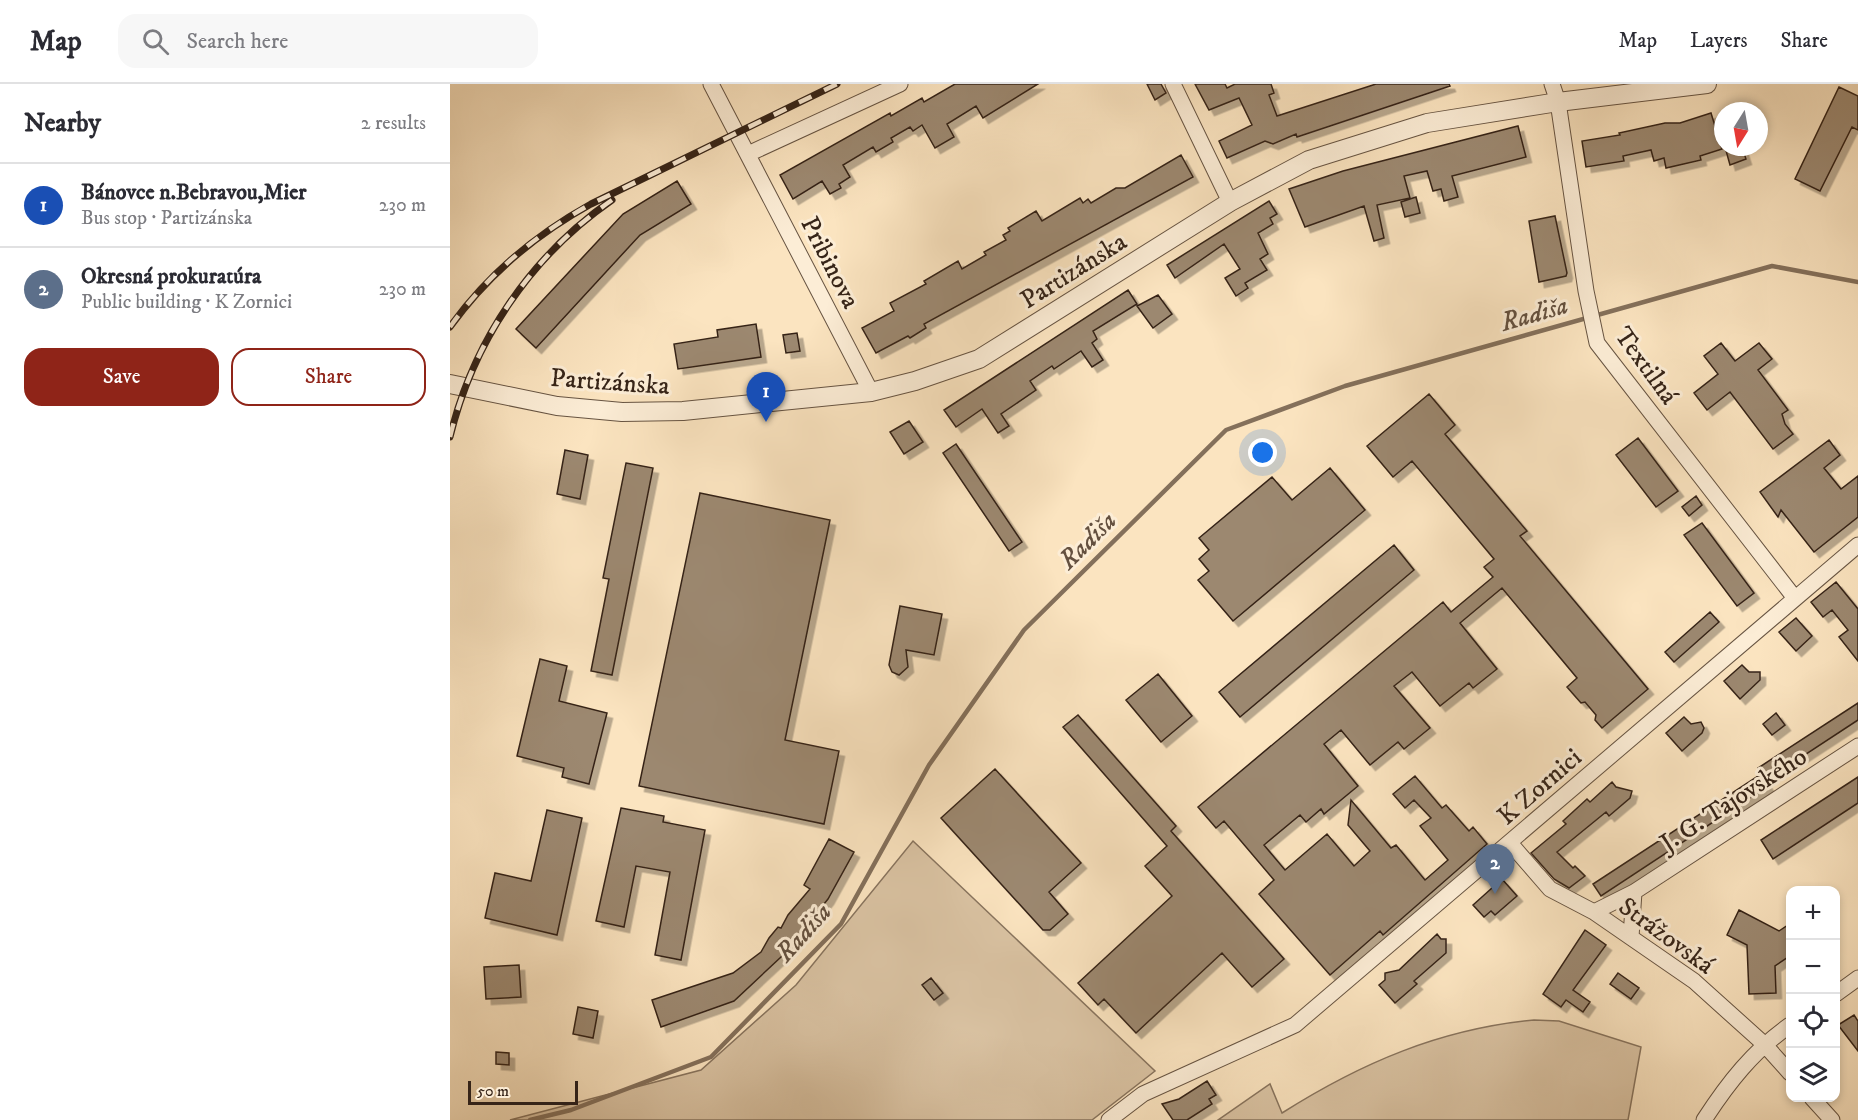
<!DOCTYPE html>
<html lang="en">
<head>
<meta charset="utf-8">
<style>
	body { margin:0; font-family:"IM FELL DW Pica",serif; background:#f7f7f7; color:#2b2b33 }
	.controls { position:absolute; right:18px; bottom:18px; display:grid; overflow:hidden; border-radius:12px; box-shadow:0 3px 9px #0003 }
	.controls button { width:54px; height:54px; display:grid; place-items:center; padding:0; border:0; border-bottom:2px solid #e1e1e2; background:#fff; color:#2b2b33; font:30px sans-serif }
	.compass { position:absolute; left:1264px; top:18px; width:54px; height:54px; border-radius:50%; background:#fff; box-shadow:0 3px 9px #0003; rotate:191deg }
	.scale { position:absolute; left:18px; bottom:15px; width:110px; box-sizing:border-box; padding-left:6px; border:3px solid #362418; border-top:0; font-size:16px; line-height:21px; white-space:nowrap; color:#362418; -webkit-text-stroke:4px #fcedd6; paint-order:stroke }
	.you { position:absolute; left:813px; top:369px; width:21px; height:21px; margin:-15px; border:4px solid #fff; border-radius:50%; background:#1a73e8; box-shadow:0 0 0 9px #1a73e833 }
	.badge { display:grid; place-items:center; width:39px; height:39px; border-radius:50%; background:#8f2418; color:#fff; font-size:20px; font-weight:700 }
	.pin { position:absolute; translate:-50% -50px; filter:drop-shadow(0 2px 3px #0008) }
	.pin::after { content:''; position:absolute; top:32px; width:21px; height:18px; background:inherit; clip-path:polygon(0 0,100% 0,50% 100%) }
	.list { margin:0; padding:0; list-style:none }
	h2 { display:flex; justify-content:space-between; align-items:center; height:78px; margin:0; padding:0 24px; font-size:26px }
	h2 small { font-size:20px; font-weight:400; color:#7c7c81 }
	.list li { display:grid; grid-template-columns:39px 1fr auto; gap:18px; align-items:center; box-sizing:border-box; height:84px; padding:0 24px; border-top:2px solid #e1e1e2 }
	.list b { display:block; font-size:22px; white-space:nowrap }
	.list p { margin:0; font-size:20px; white-space:nowrap; color:#7c7c81 }
	.list em { font-size:20px; font-style:normal; color:#7c7c81 }
	.actions { display:flex; gap:12px; padding:18px 24px }
	.actions a { flex:1; padding:14px 0; border:2px solid #8f2418; border-radius:18px; text-align:center; font-size:21px; color:#8f2418 }
	.actions .main { background:#8f2418; color:#fff }
	.icon { flex:none; width:33px; height:33px; fill:none; stroke:currentColor; stroke-width:2; stroke-linecap:round; stroke-linejoin:round }
	.map { position:relative; flex:none; width:1408px; height:1036px; overflow:hidden }
	header { display:flex; align-items:center; gap:36px; box-sizing:border-box; height:84px; padding:0 30px; background:#fff; border-bottom:2px solid #e1e1e2 }
	header strong { font-size:28px }
	nav { display:flex; gap:33px; margin-inline-start:auto; font-size:21px }
	.search { width:420px; height:54px; background:#f7f7f7; display:flex; align-items:center; gap:15px; box-sizing:border-box; padding:0 21px; border-radius:18px; color:#7c7c81; font-size:22px }
	main { display:flex }
	aside { flex:1; background:#fff }
	.map>svg:first-child { display:block }
	.green { fill:#dac3a3; stroke:#88745e; stroke-width:1.5 }
	.lines { fill:none; stroke-linecap:round; stroke-linejoin:round }
	.stream { stroke:#84705b; stroke-width:4.5 }
	.building { fill:#9c886f; stroke:#362418; stroke-width:1.5; filter:url(#shadow) }
	.minor-casing { stroke:#675442; stroke-width:17 }
	.tertiary-casing { stroke:#675442; stroke-width:20 }
	.minor { stroke:#fcedd6; stroke-width:15 }
	.tertiary { stroke:#fcedd6; stroke-width:18 }
	.rail-casing { stroke:#362418; stroke-width:7 }
	.rail { stroke:#fcedd6; stroke-width:4.5; stroke-dasharray:14; stroke-linecap:butt }
	.labels { text-anchor:middle; stroke-width:6; stroke-linejoin:round; paint-order:stroke }
	.street-label { font-size:26px; fill:#362418; stroke:#fcedd6 }
	.water-label { font-size:27px; font-style:italic; fill:#64503f; stroke:#fcedd6 }
</style>
</head>
<body>
<header>
<strong>Map</strong>
<div class="search"><svg class="icon" aria-label="search" viewBox="0 0 24 24"><circle cx="10" cy="10" r="6"/><path d="M15 15l6 6"/></svg>Search here</div>
<nav><a>Map</a><a>Layers</a><a>Share</a></nav>
</header>
<main>
<aside>
<h2>Nearby<small>2 results</small></h2>
<ul class="list">
<li><span class="badge" style="background:#1a4fb4">1</span><div><b>Bánovce n.Bebravou,Mier</b><p>Bus stop · Partizánska</p></div><em>230 m</em></li>
<li><span class="badge" style="background:#5c6f8a">2</span><div><b>Okresná prokuratúra</b><p>Public building · K Zornici</p></div><em>230 m</em></li>
</ul>
<div class="actions"><a class="main">Save</a><a>Share</a></div>
</aside>
<div class="map">
<svg width="1408" height="1036" viewBox="0 0 1408 1036">
	<defs>
		<filter id="shadow"><feDropShadow dx="5.5" dy="5.5" stdDeviation="0" flood-color="#0004"/></filter>
	</defs>
	<rect width="100%" height="100%" fill="#fbe4c0"/>
	<filter id="stains"><feTurbulence type="fractalNoise" baseFrequency=".00333" numOctaves="4"/><feColorMatrix values="0 0 0 0 .2 0 0 0 0 .09 0 0 0 0 .02 0 0 0 .5 -.17"/></filter>
	<radialGradient id="worn" r=".72"><stop offset=".6" stop-color="#630" stop-opacity="0"/><stop offset="1" stop-color="#630" stop-opacity=".3"/></radialGradient>
	<path class="green" d="M463,757L705,987L642,1036H60L251,986L346,901Z
		M1084,936L1109,937L1191,963L1178,1036H768L820,1000L832,1029C911,979 990,945 1084,936Z"/>
	<g class="lines">
		<path class="stream" d="M80,1036L121,1026L261,973L391,840L479,681L574,546L776,346L895,302L1322,182L1408,198"/>
	</g>
	<path class="building" d="M505,0H588L533,34L526,22L497,40L504,53L485,64L472,41L463,47L460,43L441,54L443,58L426,68L423,63L393,81L400,93L389,100L391,104L380,110L372,97L343,115L330,91L440,29L441,32L472,14L474,18Z
		M697,0H711L716,9L705,16Z
		M745,0H775L777,4L785,0H821L824,9L819,11L827,32L926,0H999L1000,2L847,53L846,50L823,60L815,57L777,74L769,57L802,41L789,14L759,26Z
		M1389,3L1408,12V46L1402,43L1370,107L1345,95Z
		M1261,29L1272,65L1250,72L1251,76L1216,84L1214,74L1204,77L1201,66L1173,72L1174,77L1136,83L1132,57L1170,51L1169,49L1215,39H1230Z
		M1068,42L1076,73L1002,92L1008,113L994,117L991,105L983,107L977,87L954,92L960,114L927,121L934,154L924,157L914,122L855,143L839,105L893,87Z
		M1275,63H1292L1296,75L1280,81Z
		M731,71L743,93L474,240L476,244L460,254L458,252L426,269L412,244L444,227L440,219L476,200L474,197L508,177L512,185L536,171L534,168L556,156L553,151L560,147L558,144L586,127L592,137L630,114L633,119L638,115L641,119L666,104H675Z
		M227,97L241,120L190,151L86,264L66,245L173,130Z
		M966,113L970,129L955,133L951,118Z
		M819,117L827,130L820,134L823,140L808,149L818,170L810,175L817,186L795,199L798,204L786,212L775,194L790,185L774,160L725,194L717,181Z
		M1105,132L1117,189L1116,192L1089,198L1079,137Z
		M678,206L687,220L643,247L647,255L642,259L653,276L642,283L631,267L604,285L602,282L580,297L586,306L551,330L559,342L548,349L532,325L506,343L494,326Z
		M708,211L722,230L703,244L687,222Z
		M306,240L311,273L228,285L224,260L268,253L267,246Z
		M347,249L350,267L336,269L333,251Z
		M1271,259L1285,277L1309,259L1322,275L1308,286L1338,326L1332,330L1335,340L1343,350L1323,365L1280,308L1257,326L1244,309L1268,290L1254,272Z
		M979,310L1005,341L995,350L1077,447L1070,452L1198,605L1152,644L1145,636L1146,631L1135,618L1131,619L1117,603L1127,594L1052,504L1010,539L1047,585L1023,604L1019,599L990,622L962,588L944,602L980,644L954,665L948,658L920,681L891,646L874,660L908,702L874,730L871,725L856,738L850,731L814,761L835,786L877,750L904,782L920,767L898,741L901,716L941,764L946,761L975,796L998,776L970,742L981,734L964,716L955,724L943,710L965,692L992,724L996,721L1019,747L1023,743L1037,760L933,851L930,847L880,891L809,810L824,796L774,737L766,744L748,723L993,518L1001,528L1043,493L1034,483L1044,475L962,377L943,393L917,362Z
		M459,337L473,358L454,370L440,348Z
		M1188,354L1228,407L1206,423L1166,371Z
		M1379,356L1390,371L1374,384L1391,405L1408,392V433L1364,468L1331,426L1328,433L1310,408Z
		M506,360L572,458L559,467L493,369Z
		M115,366L138,371L130,415L107,410Z
		M176,379L203,384L162,591L141,587L159,495L153,494Z
		M880,384L915,426L783,537L748,496L759,487L749,475L759,466L749,454L822,393L842,416Z
		M250,409L380,436L335,656L389,667L374,740L189,702Z
		M1246,412L1252,421L1239,432L1232,423Z
		M1252,439L1304,509L1287,522L1234,451Z
		M944,461L964,486L790,633L769,608Z
		M1386,498L1408,525V577L1389,553L1398,546L1382,526L1373,533L1361,518Z
		M450,522L492,530L484,571L456,566L458,583L449,591L442,588L439,581Z
		M1260,528L1269,538L1224,578L1215,568Z
		M1346,534L1362,552L1346,567L1329,548Z
		M90,575L117,582L109,617L157,629L139,700L112,693L114,684L67,672Z
		M1292,581L1299,588H1310V596L1290,615L1274,597Z
		M708,590L742,632L711,658L676,616Z
		M1408,619V636L1315,697L1308,684Z
		M1326,629L1335,641L1322,651L1313,640Z
		M628,631L726,742L721,747L834,875L802,903L772,869L686,949L654,915L648,921L628,899L722,812L695,782L717,762L613,643Z
		M1234,633L1241,640L1251,638L1254,644L1252,649L1232,667L1216,649Z
		M545,685L631,779L599,808L618,830L600,846H593L491,734Z
		M1311,690L1318,702L1151,812L1143,800Z
		M1408,693V719L1323,775L1311,756Z
		M1162,698L1166,703L1182,707L1180,714L1159,732L1156,728L1107,768L1123,784L1125,782L1135,792L1119,804L1104,795L1081,769L1116,740L1113,737L1137,715L1140,718Z
		M171,724L214,732L213,738L255,746L231,876L205,871L220,788L186,782L174,843L146,837Z
		M97,726L132,734L107,851L35,834L45,789L81,797Z
		M379,755L404,768L378,815L331,873L284,917L211,943L202,916L283,889L311,868L319,854L328,843L331,844L338,831L360,805L354,801Z
		M1052,795L1067,812L1045,831L1041,827L1034,833L1023,821Z
		M1289,826L1329,847L1341,839V871L1325,882L1326,909L1299,910L1297,861L1277,851Z
		M1135,846L1156,861L1123,906L1140,918L1133,928L1116,916L1111,923L1093,910Z
		M987,850L991,855H996V869L964,897L967,900L945,919L929,901L935,896V889L949,886Z
		M69,881L71,913L36,915L34,883Z
		M1168,889L1189,904L1181,915L1160,900Z
		M481,894L493,909L484,916L472,901Z
		M128,923L148,927L143,954L123,950Z
		M1404,931L1408,937V967L1388,941Z
		M46,968L59,969V981L46,980Z
		M757,997L766,1011L759,1015L762,1020L737,1036H723L712,1020L729,1015Z"/>
	<g class="lines">
		<g class="minor-casing">
			<path id="minor" d="M261,0L421,308
				M723,0L780,118
				M1102,0L1108,18L1136,207L1147,259L1344,513
				M298,70L450,0
				M1060,759L1100,805L1144,828L1244,897L1314,960L1340,989
				M1144,828L1184,808L1408,662
				M1181,853L1184,808
				M1386,910L1408,894
				M1362,1014L1382,1036
				M659,1036L693,1010L845,941L1408,461
				M1254,1036C1278,999 1303,967 1340,941"/>
		</g>
		<g class="tertiary-casing">
			<path id="tertiary" d="M0,300L107,322L172,328L233,327L421,308L465,297L529,275L780,118L859,76L977,39L1108,18L1257,0"/>
		</g>
		<use href="#minor" class="minor"/>
		<use href="#tertiary" class="tertiary"/>
		<g class="rail-casing">
			<path id="rail" d="M0,243C38,190 85,151 141,120L387,0
				M0,353C23,257 81,172 162,116"/>
		</g>
		<use href="#rail" class="rail"/>
	</g>
	<g class="labels">
		<g class="street-label">
			<text transform="translate(381 178) rotate(63)" y="9">Pribinova</text>
			<text transform="translate(623 186) rotate(-32)" y="9">Partizánska</text>
			<text transform="translate(1197 281) rotate(54)" y="9">Textilná</text>
			<text transform="translate(160 297) rotate(4)" y="9">Partizánska</text>
			<text transform="translate(1089 702) rotate(-41)" y="9">K Zornici</text>
			<text transform="translate(1283 715) rotate(-33)" y="9">J. G. Tajovského</text>
			<text transform="translate(1217 851) rotate(36)" y="9">Strážovská</text>
		</g>
		<g class="water-label">
			<text transform="translate(1084 229) rotate(-16)" y="9">Radiša</text>
			<text transform="translate(637 456) rotate(-45)" y="9">Radiša</text>
			<text transform="translate(353 848) rotate(-48)" y="9">Radiša</text>
		</g>
	</g>
	<rect width="100%" height="100%" filter="url(#stains)"/>
	<rect width="100%" height="100%" fill="url(#worn)"/>
</svg>
<div class="controls">
<button>+</button>
<button>−</button>
<button><svg class="icon" aria-label="locate" viewBox="0 0 24 24"><circle cx="12" cy="12" r="6"/><path d="M12 2v4M12 18v4M2 12h4M18 12h4"/></svg></button>
<button><svg class="icon" aria-label="layers" viewBox="0 0 24 24"><path d="M12 4l9 5-9 5-9-5zM3 14l9 5 9-5"/></svg></button>
</div>
<svg class="compass" viewBox="-18 -18 36 36"><path d="M0-13l5 13h-10z" fill="#e53935"/><path d="M0 13l5-13h-10z" fill="#7c7c81"/></svg>
<div class="scale">50 m</div>
<div class="you"></div>
<div class="pin badge" style="left:316px;top:338px;background:#1a4fb4">1</div>
<div class="pin badge" style="left:1045px;top:810px;background:#5c6f8a">2</div>
</div>
</main>
</body>
</html>
